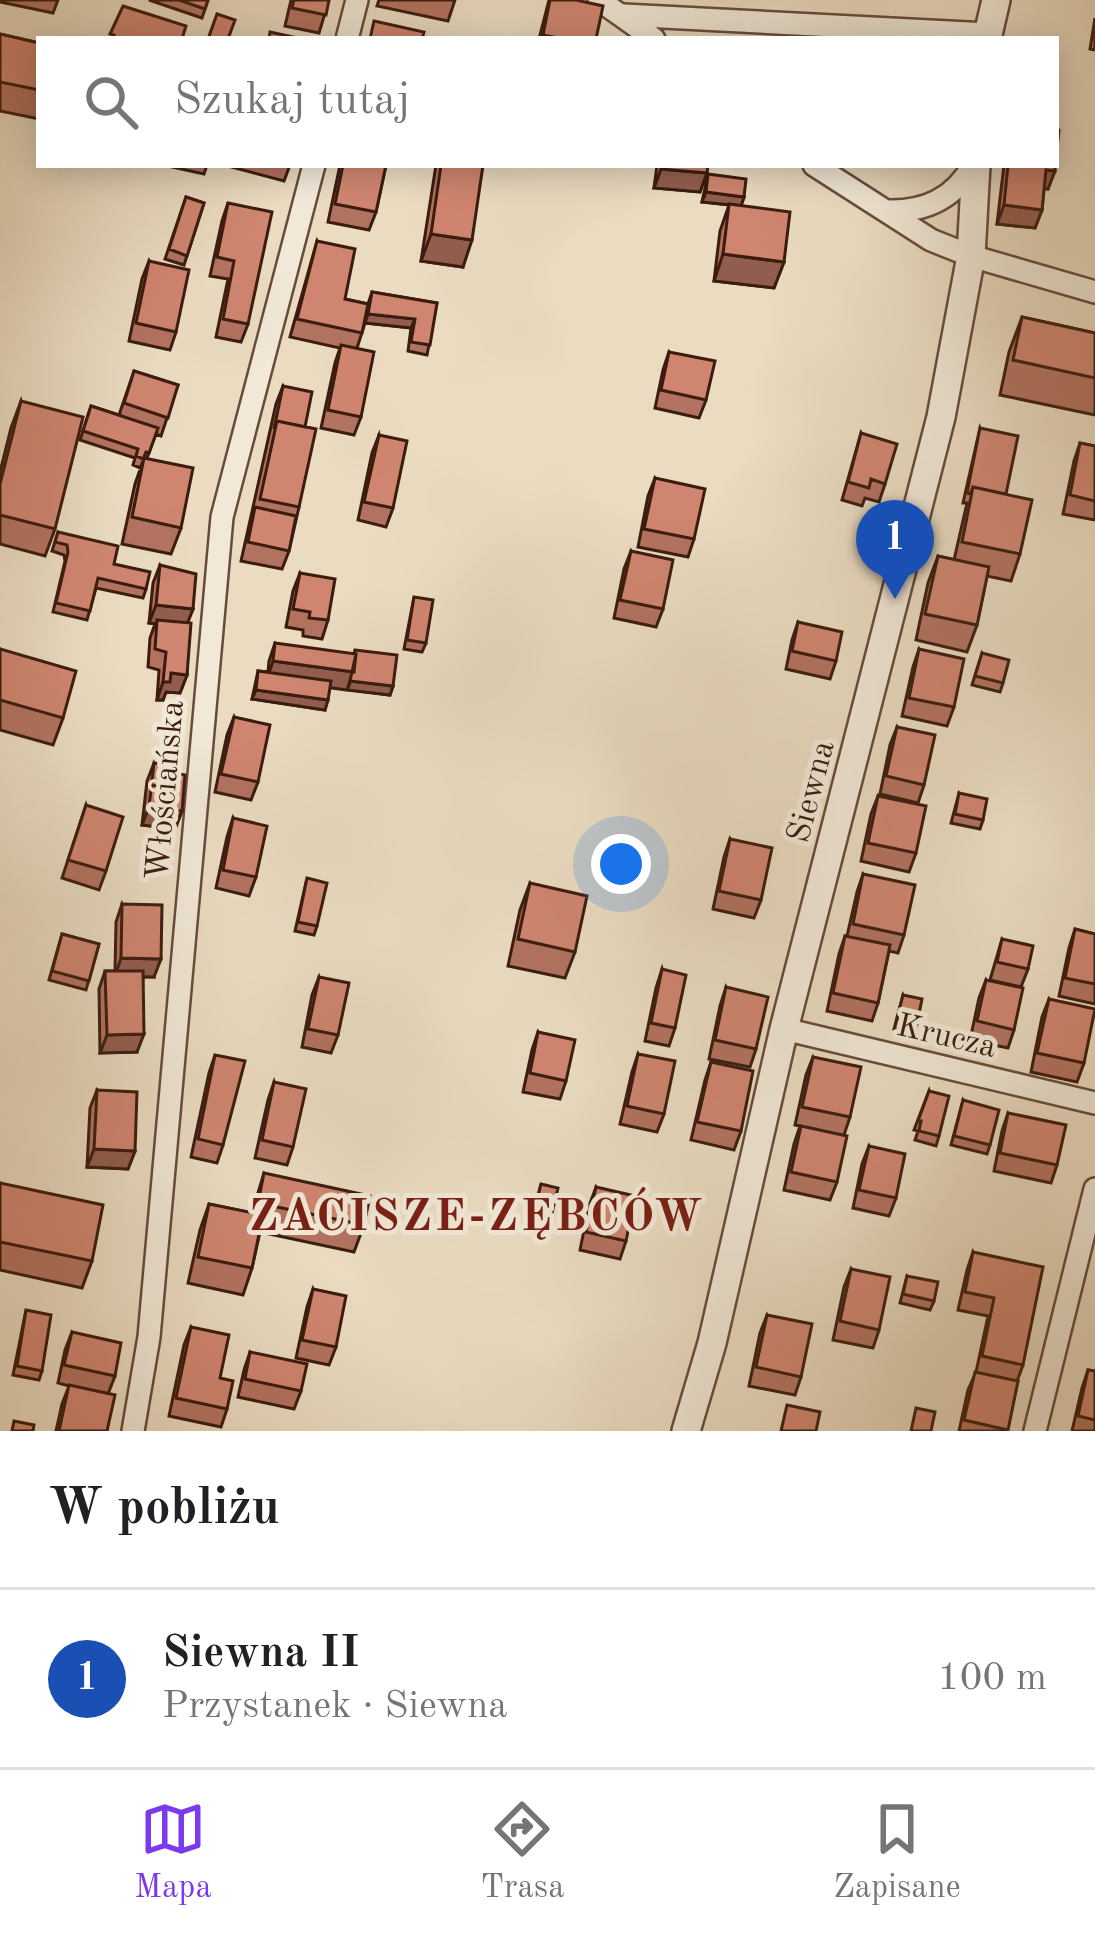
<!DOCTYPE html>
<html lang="pl">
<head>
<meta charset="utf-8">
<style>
	body { margin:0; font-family:"Old Standard TT",serif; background:#f2f2f2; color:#202124 }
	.you { position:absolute; left:621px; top:864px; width:42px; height:42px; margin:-30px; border:9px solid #fff; border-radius:50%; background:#1a73e8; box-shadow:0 0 0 18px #1a73e833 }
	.badge { display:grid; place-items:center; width:78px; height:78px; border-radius:50%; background:#7c3aed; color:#fff; font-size:39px; font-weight:700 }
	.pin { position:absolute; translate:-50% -99px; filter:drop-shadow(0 3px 6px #0008) }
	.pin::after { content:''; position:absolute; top:63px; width:42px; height:36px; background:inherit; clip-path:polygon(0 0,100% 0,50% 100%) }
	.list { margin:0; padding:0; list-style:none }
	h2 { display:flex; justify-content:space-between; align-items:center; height:156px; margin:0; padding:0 48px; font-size:51px }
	h2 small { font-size:39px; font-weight:400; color:#757577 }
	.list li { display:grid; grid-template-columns:78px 1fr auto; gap:36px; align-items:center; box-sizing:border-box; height:180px; padding:0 48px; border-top:3px solid #e0e0e0 }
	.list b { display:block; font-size:45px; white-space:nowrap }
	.list p { margin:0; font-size:39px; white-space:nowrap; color:#757577 }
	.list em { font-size:39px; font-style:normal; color:#757577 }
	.icon { flex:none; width:66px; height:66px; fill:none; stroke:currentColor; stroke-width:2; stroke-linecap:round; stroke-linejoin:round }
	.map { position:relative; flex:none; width:1095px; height:1431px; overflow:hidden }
	.search { position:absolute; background:#fff; box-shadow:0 6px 30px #0003; left:36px; right:36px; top:36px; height:132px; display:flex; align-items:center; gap:30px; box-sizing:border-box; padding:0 42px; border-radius:0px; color:#757577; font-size:45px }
	.sheet { height:336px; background:#fff }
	nav { display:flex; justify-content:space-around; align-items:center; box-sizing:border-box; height:168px; border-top:3px solid #e0e0e0; background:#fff; font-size:33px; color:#757577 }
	nav a { display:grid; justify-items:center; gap:6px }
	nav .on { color:#7c3aed }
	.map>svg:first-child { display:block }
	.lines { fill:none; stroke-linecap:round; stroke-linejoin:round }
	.minor-casing { stroke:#674c3c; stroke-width:26 }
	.tertiary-casing { stroke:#674c3c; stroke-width:32 }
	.minor { stroke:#f1e8d7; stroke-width:21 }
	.tertiary { stroke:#f1e8d7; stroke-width:27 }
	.wall { fill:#b27260; stroke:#3b1c0f; stroke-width:3 }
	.shaded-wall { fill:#915d4e; stroke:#3b1c0f; stroke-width:3 }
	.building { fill:#cf8570; stroke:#3b1c0f; stroke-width:3 }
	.labels { text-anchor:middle; stroke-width:10; stroke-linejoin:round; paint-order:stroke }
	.street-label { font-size:33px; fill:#3b1c0f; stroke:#f1e8d7 }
	.district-label { font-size:45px; font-weight:bold; letter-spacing:3px; fill:#7a1f14; stroke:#f1e8d7 }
</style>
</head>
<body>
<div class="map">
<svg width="1095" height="1431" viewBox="0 0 1095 1431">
	<rect width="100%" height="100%" fill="#eadbc1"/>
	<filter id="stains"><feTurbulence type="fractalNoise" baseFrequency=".00167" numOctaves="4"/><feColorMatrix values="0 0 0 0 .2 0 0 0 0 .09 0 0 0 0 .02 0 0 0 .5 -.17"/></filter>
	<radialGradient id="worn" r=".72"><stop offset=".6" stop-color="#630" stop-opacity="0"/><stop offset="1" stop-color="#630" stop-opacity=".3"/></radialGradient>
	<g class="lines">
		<g class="minor-casing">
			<path id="minor" d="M599,0L654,39
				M624,15L988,34
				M347,39L357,0
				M814,165L931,240L971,256L1095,292
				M887,211C925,212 954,199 973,165
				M784,1029L1095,1103
				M133,1431L149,1337L222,517L314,165
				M1035,1431L1095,1189"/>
		</g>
		<g class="tertiary-casing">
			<path id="tertiary" d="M987,39L996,0
				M686,1431L712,1343L784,1029L941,417L971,256L976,165"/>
		</g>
		<use href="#minor" class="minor"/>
		<use href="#tertiary" class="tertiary"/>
	</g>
	<path class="wall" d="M0,0H58L53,13L0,2Z
		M149,0H208L202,18Z
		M291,0H329L319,33L285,26Z
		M379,0H455L448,21L377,6Z
		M549,0L596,39H539Z
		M1095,18V50L1090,49Z
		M0,34L39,43V119L0,111Z
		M163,165H207L204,174Z
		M224,165H290L284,181Z
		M340,165H386L376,212L369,230L328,222Z
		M436,165H483L463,267L421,261Z
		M657,165H708L700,192L654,188Z
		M1004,165H1055L1048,189L1044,188L1042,210L1035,228L997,224Z
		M708,174L744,197L741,206L784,262L774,288L714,281L720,231L729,205L702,202Z
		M186,197L204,203L184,265L165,259Z
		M228,203L248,324L241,342L216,337L228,279L210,276L222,221Z
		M317,241L345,299L368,304L372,292L437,303L427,355L408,351L411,328L365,323L357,348L361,417L354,435L321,428L335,363L340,348L290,337Z
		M149,261L176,332L170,350L129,341L142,279Z
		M1022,317L1095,333V415L1000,395L1009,352Z
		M669,352L706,400L699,418L655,408L663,370Z
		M134,371L178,385L161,436L156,434L147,458L181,528L171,554L122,544L135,484L143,461L140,468L133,465L135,458L80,440L91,406L119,415Z
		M283,386L305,427L299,507L289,551L282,569L241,561L276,404Z
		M21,401L55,529L45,556L0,544V472L11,428Z
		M980,428L1006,494L1020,554L1011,581L987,576L977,625L967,652L916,640L928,583L938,556L954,560L967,503H963Z
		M861,433L885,484L879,502L865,498L862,506L842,500Z
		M379,435L393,508L386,527L358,520L372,453Z
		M1080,443L1095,446V520L1063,514L1074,461Z
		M655,478L694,539L688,557L638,547L648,496Z
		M58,532L114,564L146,589L143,598L96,588L87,620L53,612L65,561L64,555L52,551Z
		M631,551L663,609L656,627L614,618L624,569Z
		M160,565L193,609L187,623V675L180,693L166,692L163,700H157L159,670L148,667L150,638L155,624L149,623L153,583Z
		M300,573L328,620L322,639L303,636V630L286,627L293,591Z
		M414,597L426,643L422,652L404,649Z
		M798,622L836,661L830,679L786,669L792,640Z
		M275,643L393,686L390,695L330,687L325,710L252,699L258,671L268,672L269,661Z
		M0,649L63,718L53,745L0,730Z
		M919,649L954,707L947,726L902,716L913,667Z
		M982,653L1003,683L1000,692L972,685Z
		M234,717L258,782L251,800L215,792L227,735Z
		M897,727L924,785L918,803L880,794L890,745Z
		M154,763L182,811L175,829L142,825L147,781Z
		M959,793L983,820L980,829L951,823Z
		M878,796L916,853L909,872L861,861L871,814Z
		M86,805L106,871L99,890L62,878Z
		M233,818L256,877L249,896L216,888L227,837Z
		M730,839L761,900L754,918L713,909L724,857Z
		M863,874L904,935L898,953L889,951L878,1003L872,1021L827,1011L839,954L845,936H847L857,892Z
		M307,878L317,926L314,935L295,931Z
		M530,883L575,952L565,978L508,966L520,910Z
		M122,904L154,977H143L137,1052L100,1053L99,989L105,971H115L116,922Z
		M1075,929L1095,934V1004L1059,996L1069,948Z
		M62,934L99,944L86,990L49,980Z
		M1002,939L1028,969L1021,987L990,980Z
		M662,969L675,1028L669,1046L645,1041L656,988Z
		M319,977L338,1035L331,1053L302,1047L312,995Z
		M986,980L1014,1030L1008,1048L970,1040L979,998Z
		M726,987L756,1049L750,1067L709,1059L720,1006Z
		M903,995L917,1024L913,1033L894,1029Z
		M1049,999L1084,1063L1077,1082L1031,1072L1042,1017Z
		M538,1032L566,1081L560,1099L523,1092L532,1050Z
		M638,1054L664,1114L657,1132L620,1124L632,1072Z
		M215,1055L223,1145L217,1163L191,1157L209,1073Z
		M813,1057L850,1117L844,1135L837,1182L830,1200L784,1190L794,1144L800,1126L795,1125L806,1075Z
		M711,1062L741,1131L734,1150L691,1140L705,1080Z
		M274,1082L293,1147L287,1165L255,1158L268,1100Z
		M97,1090L135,1151L128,1169L87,1167L90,1108Z
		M929,1091L939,1136L936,1146L915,1140L918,1131L914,1130Z
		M963,1100L990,1145L987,1154L951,1145Z
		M1008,1113L1057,1165L1051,1183L994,1171L1002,1131Z
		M869,1146L896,1198L889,1216L853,1208L862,1164Z
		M264,1173L364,1225L354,1252L260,1232L252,1268L243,1295L188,1283L200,1230L209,1204L252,1213Z
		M0,1183L92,1261L82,1288L0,1270Z
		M541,1184L549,1225L546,1235L529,1231Z
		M596,1187L626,1241L620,1259L580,1250L589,1206Z
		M973,1252L1023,1365L1017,1381H1018L1007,1431H959L968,1390L976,1372L988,1316L958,1310L967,1270Z
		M851,1269L879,1330L873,1348L833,1340L844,1287Z
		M907,1276L934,1301L930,1310L900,1303Z
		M313,1289L336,1347L329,1365L296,1358L307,1307Z
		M26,1310L42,1371L39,1380L13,1375Z
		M767,1315L801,1377L795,1395L749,1386L760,1333Z
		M191,1327L220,1378L227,1409L221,1427L169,1416L184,1345Z
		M72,1332L115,1376L108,1394L107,1431H56L62,1404L69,1386L58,1383L65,1350Z
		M250,1352L301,1391L294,1409L238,1397L244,1370Z
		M1088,1370L1095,1371V1431H1072L1082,1388Z"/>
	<path class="shaded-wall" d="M661,169L707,173L700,192L654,188Z
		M1046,170L1055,171L1048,189L1040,188Z
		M706,192L744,197L741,206L702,202Z
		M1004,205L1042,210L1035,228L997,224Z
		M431,234L472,240L463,267L421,261Z
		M723,254L784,262L774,288L714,281Z
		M368,314L415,319L411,328L365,323Z
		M156,605L193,609L186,627L149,623Z
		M273,661L354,672L347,690L267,679Z
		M171,673L187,675L180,693L166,692L163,700H157L163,682Z
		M350,681L393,686L390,695L347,690Z
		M256,690L328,700L325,710L252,699Z
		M149,807L182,811L175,829L142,825Z
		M121,958L161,959L154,977L115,976Z
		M144,1034L137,1052L100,1053L107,1035Z
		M94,1149L135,1151L128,1169L87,1167Z"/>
	<path class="building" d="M179,0H208L205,9Z
		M294,0H329L326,15L292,8Z
		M550,0H576L603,6L596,39H563L543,35Z
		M123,6L186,26L182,39H113L114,35L110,34Z
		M217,14L235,20L228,39H208Z
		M374,21L424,32L422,39H370Z
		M270,32L302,39H269Z
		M0,34L39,43V90L0,82Z
		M1056,129L1059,130L1056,159Z
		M343,165H386L376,212L335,204Z
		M441,165H483L472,240L431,234Z
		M661,165H708L707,173L661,169Z
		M1008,165H1055V171L1046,170L1042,210L1004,205Z
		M708,174L746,179L744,197L706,192Z
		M186,197L204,203L187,256L169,249Z
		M228,203L272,212L248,324L223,319L234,261L217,257Z
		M729,204L790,212L784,262L723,254Z
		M317,241L355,249L345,299L368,304L362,333L297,319Z
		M149,261L189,270L176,332L136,323Z
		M372,292L437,303L430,345L411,342L415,319L368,314Z
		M1022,317L1095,333V378L1013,360Z
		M341,345L374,352L361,417L328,410Z
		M669,352L715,361L706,400L661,390Z
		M134,371L178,385L168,418L124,403Z
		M283,386L312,392L305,427L277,421L274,429Z
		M21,401L83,417L55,529L0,515V484Z
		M91,406L158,428L149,453L146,452L143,459L136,456L138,449L83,431Z
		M277,421L316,429L299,507L260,499Z
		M980,428L1018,436L1006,494L973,487L970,494L967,493Z
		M861,433L897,444L885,484L871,479L869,488L848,482Z
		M379,435L407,441L393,508L364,502Z
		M1080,443L1095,446V501L1070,495Z
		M144,458L193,468L181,528L132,517Z
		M655,478L705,489L694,539L644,529Z
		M973,487L1032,500L1020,554L962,542Z
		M255,507L296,516L289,551L248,542Z
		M58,532L118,546L114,564L150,572L146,589L98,578L90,611L56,603L68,552L67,545L55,542Z
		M631,551L673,560L663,609L620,600Z
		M938,556L989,567L977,625L925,614Z
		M160,565L196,574L193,609L156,605Z
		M300,573L335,579L328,620L309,618L310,612L293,609Z
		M414,597L433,600L426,643L407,640Z
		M157,620L191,623L187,675L171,673L170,682H163L166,652L155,649Z
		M798,622L842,632L836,661L792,651Z
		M275,643L356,654L354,672L273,661Z
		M0,649L76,671L63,718L0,700Z
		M919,649L964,659L954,707L909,698Z
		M355,650L397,655L393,686L350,681L356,654H354Z
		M982,653L1009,660L1003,683L975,676Z
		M258,671L331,681L328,700L256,690Z
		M234,717L270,725L258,782L221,774Z
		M897,727L935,735L924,785L886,776Z
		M154,763L175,766L174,773L185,775L182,811L149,807Z
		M959,793L987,799L983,820L955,814Z
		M878,796L926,806L916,853L868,843Z
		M86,805L123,817L106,871L68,860Z
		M233,818L267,826L256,877L223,870Z
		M730,839L772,848L761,900L719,891Z
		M863,874L915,885L904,935L853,924Z
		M307,878L327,883L317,926L298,922Z
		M530,883L587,896L575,952L518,939Z
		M122,904L162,905L161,959L121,958Z
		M1075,929L1095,934V984L1065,978Z
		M62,934L99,944L89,981L52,971Z
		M845,936L890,945L878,1003L833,993Z
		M1002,939L1033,946L1028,969L997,962Z
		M662,969L686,975L675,1028L651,1023Z
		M105,971H143L144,1034L107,1035Z
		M319,977L349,983L338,1035L308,1029Z
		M986,980L1023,988L1014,1030L977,1021Z
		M726,987L768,997L756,1049L715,1040Z
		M903,995L922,999L917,1024L897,1019Z
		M1049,999L1095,1009L1084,1063L1037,1053Z
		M538,1032L575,1040L566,1081L530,1073Z
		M638,1054L675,1061L664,1114L627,1106Z
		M215,1055L245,1061L223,1145L198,1139Z
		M813,1057L861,1067L850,1117L802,1107Z
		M711,1062L753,1071L741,1131L697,1122Z
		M274,1082L306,1089L293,1147L262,1140Z
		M97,1090L137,1092L135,1151L94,1149Z
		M929,1091L949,1096L939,1136L919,1131L921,1121H918Z
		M963,1100L999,1110L990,1145L954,1136Z
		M1008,1113L1066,1125L1057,1165L1000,1153Z
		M801,1126L847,1136L837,1182L791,1172Z
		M869,1146L905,1154L896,1198L859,1190Z
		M264,1173L370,1196L364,1225L258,1203Z
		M0,1183L103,1205L92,1261L0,1242Z
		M541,1184L558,1188L549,1225L532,1221Z
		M596,1187L635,1196L626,1241L586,1232Z
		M209,1204L263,1215L252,1268L198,1257Z
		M973,1252L1043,1267L1023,1365L982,1356L994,1298L965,1292Z
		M851,1269L890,1277L879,1330L840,1321Z
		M907,1276L938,1282L934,1301L903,1294Z
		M313,1289L346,1296L336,1347L302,1340Z
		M26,1310L51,1315L42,1371L17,1366Z
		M767,1315L812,1324L801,1377L756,1367Z
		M191,1327L229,1335L220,1378L233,1381L227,1409L176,1398Z
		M72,1332L121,1343L115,1376L64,1365Z
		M250,1352L307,1364L301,1391L245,1379Z
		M1088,1370L1095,1371V1420L1078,1416Z
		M975,1372L1018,1381L1008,1430L964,1420Z
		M69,1385L115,1395L107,1431H59Z
		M787,1405L820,1412L816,1431H781Z
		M916,1408L935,1412L931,1431H911Z
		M14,1421L34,1425L33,1431H12Z"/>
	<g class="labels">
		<g class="street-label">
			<text transform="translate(163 790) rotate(-85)" y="12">Włościańska</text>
			<text transform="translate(809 791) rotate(-75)" y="12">Siewna</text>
			<text transform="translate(947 1034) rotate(13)" y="12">Krucza</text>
		</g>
		<g class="district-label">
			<text x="477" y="1230">ZACISZE-ZĘBCÓW</text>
		</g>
	</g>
	<rect width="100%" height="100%" filter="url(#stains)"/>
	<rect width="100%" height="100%" fill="url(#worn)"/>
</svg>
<div class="you"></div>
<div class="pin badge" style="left:895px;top:599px;background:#1a4fb4">1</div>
<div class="search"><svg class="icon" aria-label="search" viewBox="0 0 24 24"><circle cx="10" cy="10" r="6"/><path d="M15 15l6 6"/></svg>Szukaj tutaj</div>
</div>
<section class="sheet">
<h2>W pobliżu<small></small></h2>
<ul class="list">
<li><span class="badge" style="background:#1a4fb4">1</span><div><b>Siewna II</b><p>Przystanek · Siewna</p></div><em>100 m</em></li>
</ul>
</section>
<nav>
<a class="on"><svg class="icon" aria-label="map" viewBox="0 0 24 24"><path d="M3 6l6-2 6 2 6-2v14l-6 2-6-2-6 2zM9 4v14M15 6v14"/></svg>Mapa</a>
<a><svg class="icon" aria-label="directions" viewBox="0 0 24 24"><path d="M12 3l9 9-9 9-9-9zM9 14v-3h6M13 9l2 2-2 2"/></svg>Trasa</a>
<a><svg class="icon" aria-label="saved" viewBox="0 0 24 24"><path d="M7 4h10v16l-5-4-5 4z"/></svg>Zapisane</a>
</nav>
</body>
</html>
